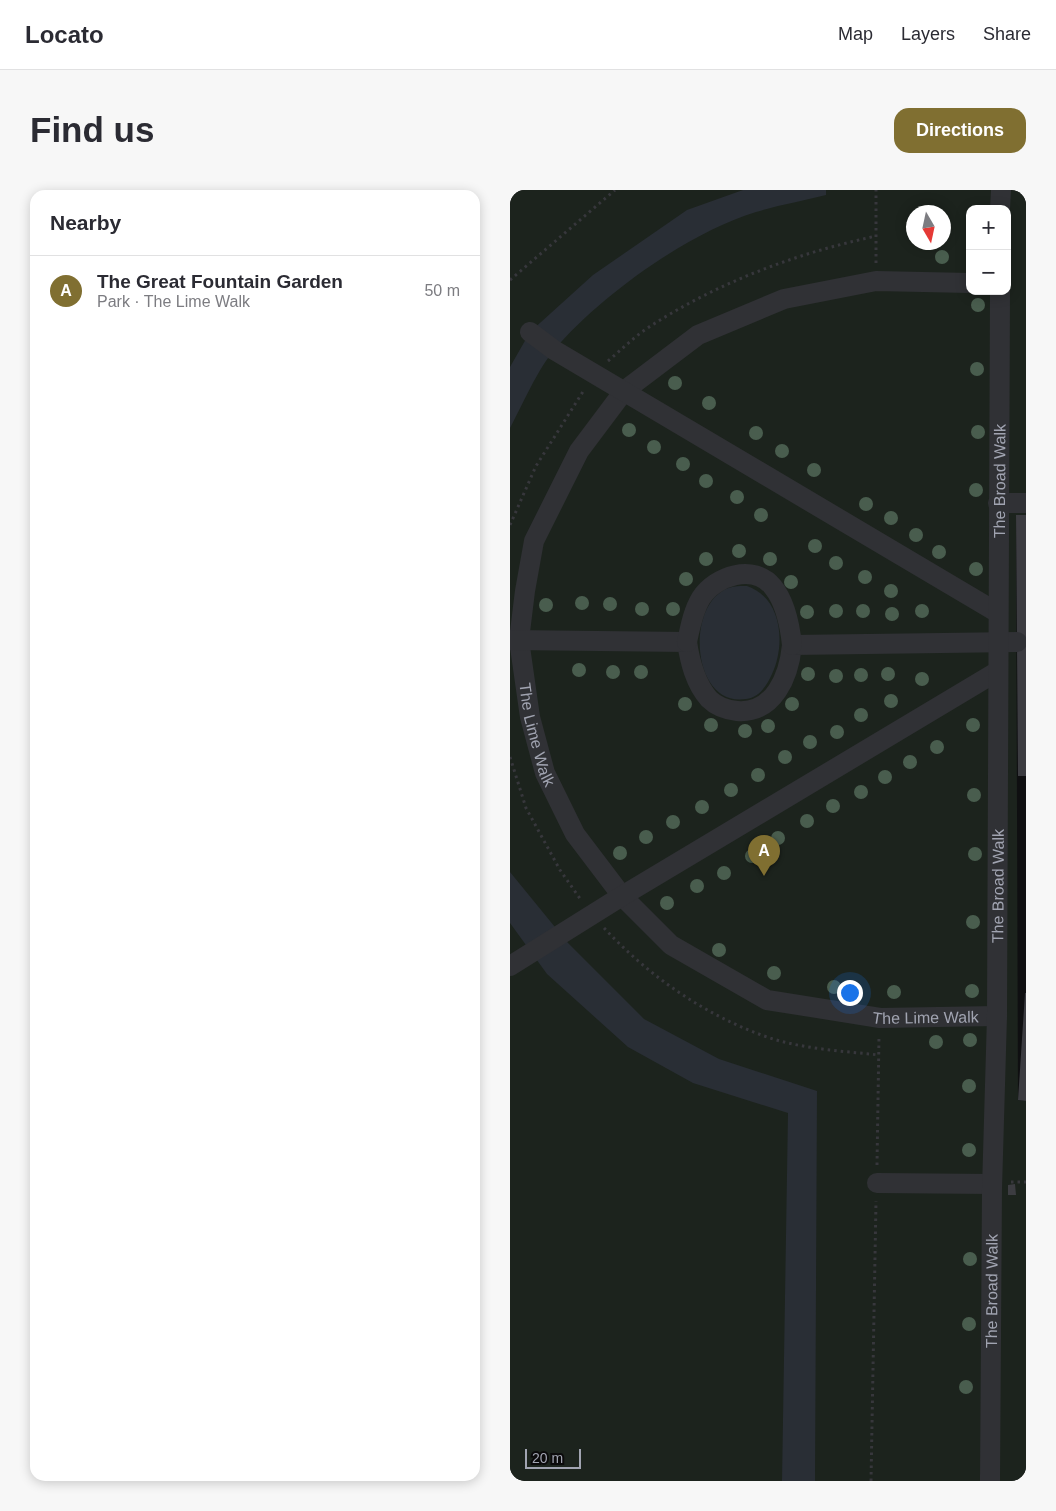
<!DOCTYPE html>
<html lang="en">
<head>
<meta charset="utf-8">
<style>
	body { margin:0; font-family:Arial,sans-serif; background:#f7f7f7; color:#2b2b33 }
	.controls { position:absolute; right:15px; top:15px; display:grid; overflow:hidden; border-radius:10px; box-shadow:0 2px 12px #0003 }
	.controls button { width:45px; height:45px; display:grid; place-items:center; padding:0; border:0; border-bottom:1px solid #e1e1e2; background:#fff; color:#2b2b33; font:25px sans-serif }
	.compass { position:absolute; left:396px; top:15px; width:45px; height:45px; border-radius:50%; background:#fff; box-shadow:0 2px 12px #0003; rotate:171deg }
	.scale { position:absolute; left:15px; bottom:12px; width:56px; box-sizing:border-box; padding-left:5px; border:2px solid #a1a4b1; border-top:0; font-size:14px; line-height:18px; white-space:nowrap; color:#a1a4b1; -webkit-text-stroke:4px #0b0a0b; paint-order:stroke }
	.you { position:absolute; left:339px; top:802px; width:18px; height:18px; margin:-12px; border:4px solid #fff; border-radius:50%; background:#1a73e8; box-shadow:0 0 0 8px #1a73e833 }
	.badge { display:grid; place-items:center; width:32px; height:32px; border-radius:50%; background:#806f31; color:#fff; font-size:16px; font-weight:700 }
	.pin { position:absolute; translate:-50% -41px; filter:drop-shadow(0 1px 2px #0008) }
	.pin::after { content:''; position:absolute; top:26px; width:18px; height:15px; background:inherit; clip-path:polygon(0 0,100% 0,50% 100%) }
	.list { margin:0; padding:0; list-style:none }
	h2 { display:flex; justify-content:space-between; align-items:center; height:65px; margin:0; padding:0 20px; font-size:21px }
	h2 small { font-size:16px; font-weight:400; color:#7c7c81 }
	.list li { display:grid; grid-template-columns:32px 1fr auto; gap:15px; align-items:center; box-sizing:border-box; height:70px; padding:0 20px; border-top:1px solid #e1e1e2 }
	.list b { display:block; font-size:19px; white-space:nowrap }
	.list p { margin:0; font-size:16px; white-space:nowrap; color:#7c7c81 }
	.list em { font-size:16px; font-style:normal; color:#7c7c81 }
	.map { position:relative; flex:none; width:516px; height:1291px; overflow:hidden; border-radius:15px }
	header { display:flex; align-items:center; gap:30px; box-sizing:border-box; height:70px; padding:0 25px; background:#fff; border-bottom:1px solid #e1e1e2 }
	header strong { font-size:24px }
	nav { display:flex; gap:28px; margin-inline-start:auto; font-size:18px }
	.intro { display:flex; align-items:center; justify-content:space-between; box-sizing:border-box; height:120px; padding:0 30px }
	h1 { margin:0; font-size:35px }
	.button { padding:12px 22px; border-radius:15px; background:#806f31; color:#fff; font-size:18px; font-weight:700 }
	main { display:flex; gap:30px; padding:0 30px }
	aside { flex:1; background:#fff; border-radius:15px; box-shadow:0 2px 12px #0003 }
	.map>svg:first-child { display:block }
	.green { fill:#1c231d; fill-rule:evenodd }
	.water { fill:#292e35 }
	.building { fill:#3c3c41 }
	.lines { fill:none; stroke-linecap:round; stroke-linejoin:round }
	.path { stroke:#37373c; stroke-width:3; stroke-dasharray:2.5 4; stroke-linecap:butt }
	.street { stroke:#303135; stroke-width:20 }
	.tree { fill:#495d4e }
	.labels { text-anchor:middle; stroke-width:4; stroke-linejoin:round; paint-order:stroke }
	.street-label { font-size:16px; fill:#a1a4b1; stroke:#0b0a0b }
</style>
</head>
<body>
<header>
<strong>Locato</strong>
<nav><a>Map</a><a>Layers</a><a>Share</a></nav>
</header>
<div class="intro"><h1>Find us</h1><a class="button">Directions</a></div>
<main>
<aside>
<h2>Nearby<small></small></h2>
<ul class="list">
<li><span class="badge">A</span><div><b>The Great Fountain Garden</b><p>Park · The Lime Walk</p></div><em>50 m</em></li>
</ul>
</aside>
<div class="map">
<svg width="516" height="1291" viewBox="0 0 516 1291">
	<rect width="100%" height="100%" fill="#0f0f11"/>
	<path class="green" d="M0,0H516V325L506,326L508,910L516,911V1291H0ZM460,19H497V101H460ZM403,22H433V52H403Z"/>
	<path class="water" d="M233,0H316V5C293,11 269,15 246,22C179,42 90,106 45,159C27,180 13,214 0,238V177L20,142L83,85L177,20Z
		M237,396C272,408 276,454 262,484C257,495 250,507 236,509C184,517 176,425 211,402C219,396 228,396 237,396Z
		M0,682L58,753L134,829L209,869L307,901L305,1291H272L278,923L183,893L118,857L37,784L0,733Z"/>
	<path class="building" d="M506,325H516V586H508Z
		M515,803H516V911L508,910Z
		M505,994L506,1005H498V995Z"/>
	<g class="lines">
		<path class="path" d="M366,73V0
			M0,90L105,0
			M98,171C111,160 123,148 136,139C206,93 284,64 366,46
			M0,335L26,276L74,200
			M0,567L16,618L50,680L71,710
			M94,738C139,786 194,825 257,847C292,859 332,861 369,865
			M367,975L369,846
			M501,992H516
			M361,1291L366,1011"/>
		<g class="street">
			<path d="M490,19L491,0"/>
			<path id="s1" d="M460,93L366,91L274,109L188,145L114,201L69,261L24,351L15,401L9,450L20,527L35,583L65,644L112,706L161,755L257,810L370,828L487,826"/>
			<path d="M20,142L44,160L488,423"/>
			<path d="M488,313H516"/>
			<path d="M0,450L177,452C180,472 185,493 199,509C206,516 217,520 227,521C264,524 279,486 282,455L507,452"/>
			<path d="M177,452C180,438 183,421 191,408C205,386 244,373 263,397C276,413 280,436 282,455"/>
			<path d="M0,776L112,706L488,481"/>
			<path d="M367,993L482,994"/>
			<path id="s2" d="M480,1291L482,999L487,826L490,101"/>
		</g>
	</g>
	<g class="tree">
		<circle cx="432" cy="67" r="7"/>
		<circle cx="468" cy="115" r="7"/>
		<circle cx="467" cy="179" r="7"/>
		<circle cx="165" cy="193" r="7"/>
		<circle cx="199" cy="213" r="7"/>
		<circle cx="119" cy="240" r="7"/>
		<circle cx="468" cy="242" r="7"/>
		<circle cx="246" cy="243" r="7"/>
		<circle cx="144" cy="257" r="7"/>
		<circle cx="272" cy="261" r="7"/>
		<circle cx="173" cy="274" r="7"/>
		<circle cx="304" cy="280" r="7"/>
		<circle cx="196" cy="291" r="7"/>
		<circle cx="466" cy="300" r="7"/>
		<circle cx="227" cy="307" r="7"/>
		<circle cx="356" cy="314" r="7"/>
		<circle cx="251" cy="325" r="7"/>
		<circle cx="381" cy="328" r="7"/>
		<circle cx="406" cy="345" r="7"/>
		<circle cx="305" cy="356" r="7"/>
		<circle cx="229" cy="361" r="7"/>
		<circle cx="429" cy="362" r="7"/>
		<circle cx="196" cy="369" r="7"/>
		<circle cx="260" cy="369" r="7"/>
		<circle cx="326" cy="373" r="7"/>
		<circle cx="466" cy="379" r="7"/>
		<circle cx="355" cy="387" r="7"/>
		<circle cx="176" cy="389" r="7"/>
		<circle cx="281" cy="392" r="7"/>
		<circle cx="381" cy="401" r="7"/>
		<circle cx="72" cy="413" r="7"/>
		<circle cx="100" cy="414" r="7"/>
		<circle cx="36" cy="415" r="7"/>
		<circle cx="132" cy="419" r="7"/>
		<circle cx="163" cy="419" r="7"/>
		<circle cx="326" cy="421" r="7"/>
		<circle cx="353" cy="421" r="7"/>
		<circle cx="412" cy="421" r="7"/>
		<circle cx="297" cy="422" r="7"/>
		<circle cx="382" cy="424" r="7"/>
		<circle cx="69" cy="480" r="7"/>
		<circle cx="103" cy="482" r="7"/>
		<circle cx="131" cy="482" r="7"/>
		<circle cx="298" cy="484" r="7"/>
		<circle cx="378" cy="484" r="7"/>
		<circle cx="351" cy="485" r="7"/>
		<circle cx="326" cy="486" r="7"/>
		<circle cx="412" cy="489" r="7"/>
		<circle cx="381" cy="511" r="7"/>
		<circle cx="175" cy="514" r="7"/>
		<circle cx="282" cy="514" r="7"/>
		<circle cx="351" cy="525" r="7"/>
		<circle cx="201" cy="535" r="7"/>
		<circle cx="463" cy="535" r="7"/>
		<circle cx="258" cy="536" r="7"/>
		<circle cx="235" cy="541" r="7"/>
		<circle cx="327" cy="542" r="7"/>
		<circle cx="300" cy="552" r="7"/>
		<circle cx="427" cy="557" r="7"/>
		<circle cx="275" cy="567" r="7"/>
		<circle cx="400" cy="572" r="7"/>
		<circle cx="248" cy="585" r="7"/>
		<circle cx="375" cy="587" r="7"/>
		<circle cx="221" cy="600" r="7"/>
		<circle cx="351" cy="602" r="7"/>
		<circle cx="464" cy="605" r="7"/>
		<circle cx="323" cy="616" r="7"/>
		<circle cx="192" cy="617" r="7"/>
		<circle cx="297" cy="631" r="7"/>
		<circle cx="163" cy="632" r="7"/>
		<circle cx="136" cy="647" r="7"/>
		<circle cx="268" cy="648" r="7"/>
		<circle cx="110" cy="663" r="7"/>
		<circle cx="465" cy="664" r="7"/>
		<circle cx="242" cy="666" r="7"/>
		<circle cx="214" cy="683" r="7"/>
		<circle cx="187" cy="696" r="7"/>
		<circle cx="157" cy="713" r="7"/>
		<circle cx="463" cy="732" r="7"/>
		<circle cx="209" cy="760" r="7"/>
		<circle cx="264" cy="783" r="7"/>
		<circle cx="324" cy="797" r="7"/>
		<circle cx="462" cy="801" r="7"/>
		<circle cx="384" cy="802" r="7"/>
		<circle cx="460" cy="850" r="7"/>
		<circle cx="426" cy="852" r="7"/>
		<circle cx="459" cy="896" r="7"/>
		<circle cx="459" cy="960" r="7"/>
		<circle cx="460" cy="1069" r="7"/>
		<circle cx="459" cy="1134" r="7"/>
		<circle cx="456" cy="1197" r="7"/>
	</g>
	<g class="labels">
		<g class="street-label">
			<text dy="6" stroke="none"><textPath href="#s2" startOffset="1000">The Broad Walk</textPath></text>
			<text dy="6" stroke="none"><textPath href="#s1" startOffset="746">The Lime Walk</textPath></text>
			<text dy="6" stroke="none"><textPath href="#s2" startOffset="595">The Broad Walk</textPath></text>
			<text dy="6" stroke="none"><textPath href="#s1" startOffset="1271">The Lime Walk</textPath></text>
			<text dy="6" stroke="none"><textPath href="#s2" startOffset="190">The Broad Walk</textPath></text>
		</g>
	</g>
</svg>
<div class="controls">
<button>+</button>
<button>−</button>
</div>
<svg class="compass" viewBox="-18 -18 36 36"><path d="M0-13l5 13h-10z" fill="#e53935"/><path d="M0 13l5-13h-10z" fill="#7c7c81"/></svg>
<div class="scale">20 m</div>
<div class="you"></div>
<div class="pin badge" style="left:254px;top:686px">A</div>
</div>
</main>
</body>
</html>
